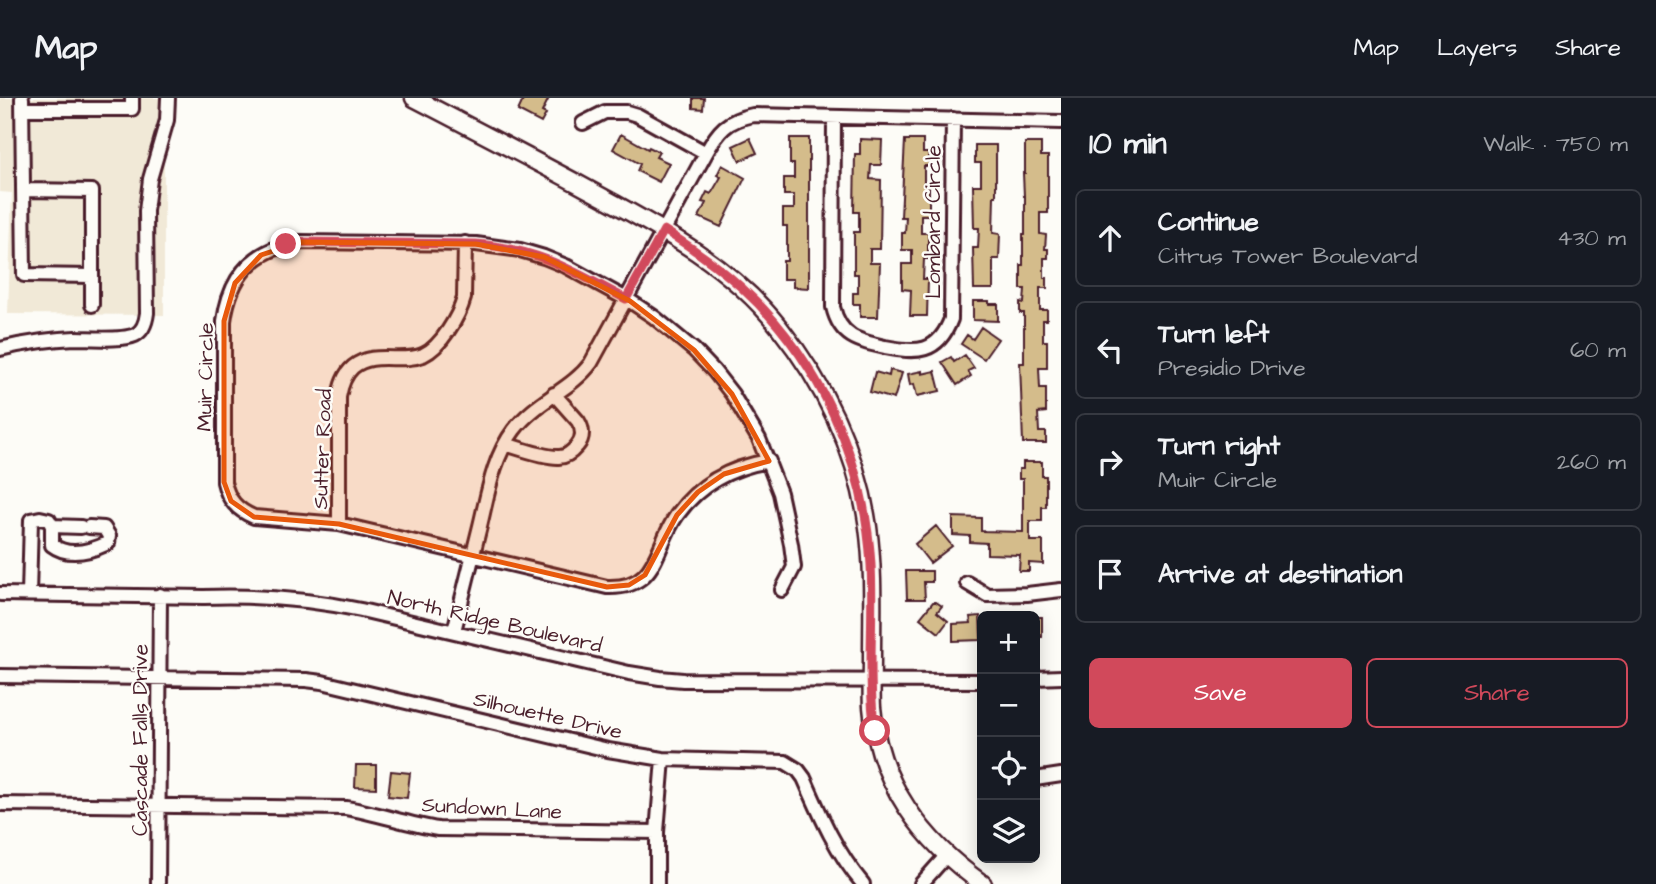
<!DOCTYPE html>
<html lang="en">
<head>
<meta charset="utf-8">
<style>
	body { margin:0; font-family:"Architects Daughter",sans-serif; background:#20242c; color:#f1f3f6 }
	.controls { position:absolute; right:21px; bottom:21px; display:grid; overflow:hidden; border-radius:10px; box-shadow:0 4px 18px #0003 }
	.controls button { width:63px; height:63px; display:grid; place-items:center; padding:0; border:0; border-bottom:2px solid #363941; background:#171b24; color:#f1f3f6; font:35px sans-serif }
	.stop { position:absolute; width:21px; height:21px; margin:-16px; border:5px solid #d1495b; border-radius:50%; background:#fff }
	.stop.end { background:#d1495b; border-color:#fff; box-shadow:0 2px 7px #0008 }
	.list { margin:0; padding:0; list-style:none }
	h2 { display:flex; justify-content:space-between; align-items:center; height:91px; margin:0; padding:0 28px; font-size:30px }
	h2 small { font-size:23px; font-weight:400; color:#9ea1a6 }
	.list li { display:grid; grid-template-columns:46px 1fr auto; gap:21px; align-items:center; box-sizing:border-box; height:98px; margin:0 14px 14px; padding:0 14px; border:2px solid #363941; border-radius:10px }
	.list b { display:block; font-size:26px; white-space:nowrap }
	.list p { margin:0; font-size:23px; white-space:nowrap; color:#9ea1a6 }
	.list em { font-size:23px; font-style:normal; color:#9ea1a6 }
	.actions { display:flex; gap:14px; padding:21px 28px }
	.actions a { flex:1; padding:16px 0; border:2px solid #d1495b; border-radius:10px; text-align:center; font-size:24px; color:#d1495b }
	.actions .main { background:#d1495b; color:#fff }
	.icon { flex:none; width:38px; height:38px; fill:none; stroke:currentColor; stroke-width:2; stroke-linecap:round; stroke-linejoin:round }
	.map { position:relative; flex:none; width:1061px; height:786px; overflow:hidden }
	header { display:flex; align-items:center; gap:42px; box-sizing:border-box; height:98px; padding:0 35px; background:#171b24; border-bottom:2px solid #363941 }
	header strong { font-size:33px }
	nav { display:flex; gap:38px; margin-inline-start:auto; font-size:24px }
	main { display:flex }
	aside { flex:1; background:#171b24 }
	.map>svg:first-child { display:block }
	.built { fill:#f1e9d7 }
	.building { fill:#d4bc8b; stroke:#4a1f2b; stroke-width:2 }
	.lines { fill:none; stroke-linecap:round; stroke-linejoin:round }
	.minor-casing { stroke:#4a1f2b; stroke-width:18 }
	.major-casing { stroke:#4a1f2b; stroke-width:21 }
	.minor { stroke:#fdfcf7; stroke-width:12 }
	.major { stroke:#fdfcf7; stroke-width:16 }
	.route { stroke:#d1495b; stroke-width:9 }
	.marked { fill:#e8590c; fill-opacity:0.2; stroke:#e8590c; stroke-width:5; stroke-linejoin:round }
	.labels { text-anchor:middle; stroke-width:5; stroke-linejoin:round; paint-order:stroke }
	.street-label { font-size:21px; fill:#4a1f2b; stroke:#fdfcf7 }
</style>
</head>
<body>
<header>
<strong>Map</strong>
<nav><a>Map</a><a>Layers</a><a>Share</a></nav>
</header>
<main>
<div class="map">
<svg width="1061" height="786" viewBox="0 0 1061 786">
	<rect width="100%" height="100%" fill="#fdfcf7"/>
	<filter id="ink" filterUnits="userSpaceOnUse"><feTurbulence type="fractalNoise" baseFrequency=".0143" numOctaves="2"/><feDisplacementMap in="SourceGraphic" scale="14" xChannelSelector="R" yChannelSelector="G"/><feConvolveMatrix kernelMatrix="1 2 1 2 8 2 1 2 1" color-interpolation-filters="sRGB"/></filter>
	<g filter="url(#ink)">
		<path class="built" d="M0,0H164V217L8,216L12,95L0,94Z"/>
		<path class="building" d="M524,0H549L542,14L546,16L541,25L518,13Z
			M693,0H704L703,11L693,10Z
			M621,36L648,51L649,49L659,54L656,59L669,65L659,84L637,73L640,66L613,51Z
			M750,40L757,55L740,63L733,48Z
			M790,40H809V190L793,189V181H783V163H787V128H783V111H794V97H784V80H794V66H790Z
			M860,41L882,42L881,67H871L870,81L881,82L880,151H870V165H880L878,219H860V206H853V195H858V176H854V134H859V114H854L855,56H860Z
			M905,42H923V55H929V68H924V88L929,89V117H921V135H928V161H924L923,181H928L927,218H910L911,192L902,191V166H912V152H902V135H905L906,119H901Z
			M1025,45H1041V58H1048V115H1040V136L1046,137L1045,151H1048V160H1044V180H1047V190H1040V212H1047V222H1043V243H1047V270H1039L1040,290H1046V314L1038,315L1039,334H1046V345H1023L1020,265H1024V215H1020V204L1024,205L1025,191H1021V167H1023V136H1025V98H1024L1023,75H1025Z
			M975,47H996V98H994L993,135L1000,136L999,161H993V191H974L973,150H978L979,130H974L973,87H981V65H975Z
			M722,67L745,80L721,129L699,119L706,105L702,104L707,94L711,96L721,79L717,77Z
			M973,203H989V206H998V223L973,222Z
			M981,229L998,241L984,261L961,246L967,237L973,241Z
			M965,257L974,270L968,273L971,278L957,287L942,264L951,259L954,264Z
			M890,272L902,275L894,301L870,294L875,274L889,278Z
			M922,273V276L935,273L940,293L917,298L914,286L910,287L908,276Z
			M1023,364H1042V378H1046V409H1042V423H1030V443H1043V466L1029,465V473H1019L1020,457L987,456V445L970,444V438L953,437V419L981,420V433L1023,434V381H1019V371H1023Z
			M936,428L952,448L930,465L915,446Z
			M906,473H932V484H924L925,501H907Z
			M933,504H936L942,508L937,514L948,523L939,535L920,520Z
			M980,518L981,542L953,543V526L971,525L970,519Z
			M1035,519H1042V539H1035Z
			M356,667H376V690L355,689Z
			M391,673L410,675L407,700L388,698Z"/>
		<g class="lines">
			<g class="minor-casing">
				<path id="minor" d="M22,0L24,177L92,178V93L25,92
					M23,11H132V0
					M834,19L833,209C840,239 858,243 885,249C916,255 938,256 951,221L953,21
					M583,25L605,14H627L637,17L706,55
					M92,178V207
					M0,251C25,245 49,241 75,240C91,240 121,243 135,237C143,233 146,223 147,215L146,113L150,81L167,22L168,0
					M505,346C518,350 546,360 559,359C566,359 572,354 577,348C584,340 583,331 578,323L554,296
					M769,363C732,369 699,386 677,417C654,449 659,491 607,489L339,426L254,419C237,412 228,402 224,384V223C230,177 254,151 300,144L476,146L520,152L544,159L566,168L630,203L654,219L694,252L714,273L732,296L759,341L780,395L791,446L794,469L782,492
					M339,426V299C341,287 344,277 353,269C374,252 400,266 423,257C441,249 459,218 464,200L465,145
					M81,429L52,428V447C69,460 91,453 108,445L109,438L104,430L89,429
					M967,485L987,497L1027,496L1061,492
					M0,496L204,499C259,497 308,501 361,512L629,575L660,580L683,582L982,583
					M29,496L31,422L40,420L49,422L52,428
					M454,533C463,498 471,463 480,428C488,395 493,360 514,332C537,302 571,292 591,265L706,55C718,33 727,22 753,17L1061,24
					M0,578L306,582L322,584L608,652L663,661L785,664L798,672L804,680C821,719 836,754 863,786
					M1035,580L1061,579
					M1035,681L1061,677
					M0,706L346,710C377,715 407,726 438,731L657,734
					M158,786L160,497
					M657,786V734L663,661
					M921,786L946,758"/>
			</g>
			<g class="major-casing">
				<path id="major" d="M414,0C470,29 526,58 582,88C654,127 727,163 779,229C825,287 857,355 868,429C874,473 872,517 872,561C872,577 871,593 872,609C878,685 923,744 983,786"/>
			</g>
			<use href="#minor" class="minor"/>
			<use href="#major" class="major"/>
		</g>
	</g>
	<g class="lines" filter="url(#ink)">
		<path class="route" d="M286,146L300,144L476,146C538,151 572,172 626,201L664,132C691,149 717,167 741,189C819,260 865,362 871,467C874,522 867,578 875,633"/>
	</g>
	<path class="marked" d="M300,144L476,146L544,159L630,203L694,252L732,296L769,363L724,376L698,394L677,417L645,477L629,487L607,489L339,426L254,419L231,403L224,384V223L235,185L261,157Z"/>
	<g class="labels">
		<g class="street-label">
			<text transform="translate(933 124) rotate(-90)" y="7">Lombard Circle</text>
			<text transform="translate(205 279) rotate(-89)" y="7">Muir Circle</text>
			<text transform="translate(322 351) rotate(-88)" y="7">Sutter Road</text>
			<text transform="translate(495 523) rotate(13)" y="7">North Ridge Boulevard</text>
			<text transform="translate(548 617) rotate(13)" y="7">Silhouette Drive</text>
			<text transform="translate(140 642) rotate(-90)" y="7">Cascade Falls Drive</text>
			<text transform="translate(492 710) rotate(3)" y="7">Sundown Lane</text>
		</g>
	</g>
</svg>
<div class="controls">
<button>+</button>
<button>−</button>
<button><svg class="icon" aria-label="locate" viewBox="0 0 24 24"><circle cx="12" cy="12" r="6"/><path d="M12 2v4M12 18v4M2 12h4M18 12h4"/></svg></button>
<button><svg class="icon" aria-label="layers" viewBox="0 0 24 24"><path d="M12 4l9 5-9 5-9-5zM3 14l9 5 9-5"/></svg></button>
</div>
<div class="stop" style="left:875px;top:633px"></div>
<div class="stop end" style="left:286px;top:146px"></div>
</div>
<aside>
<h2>10 min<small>Walk · 750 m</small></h2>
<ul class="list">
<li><svg class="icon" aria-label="ahead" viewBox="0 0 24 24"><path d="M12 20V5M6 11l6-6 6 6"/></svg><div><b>Continue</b><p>Citrus Tower Boulevard</p></div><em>430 m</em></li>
<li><svg class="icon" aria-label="left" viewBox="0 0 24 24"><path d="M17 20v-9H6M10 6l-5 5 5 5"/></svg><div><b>Turn left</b><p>Presidio Drive</p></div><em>60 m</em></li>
<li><svg class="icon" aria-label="right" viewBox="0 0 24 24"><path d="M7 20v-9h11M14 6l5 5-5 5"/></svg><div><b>Turn right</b><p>Muir Circle</p></div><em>260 m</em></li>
<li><svg class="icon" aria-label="arrive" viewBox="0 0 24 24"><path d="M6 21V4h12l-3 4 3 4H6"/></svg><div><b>Arrive at destination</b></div></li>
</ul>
<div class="actions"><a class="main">Save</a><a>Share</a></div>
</aside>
</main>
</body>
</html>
